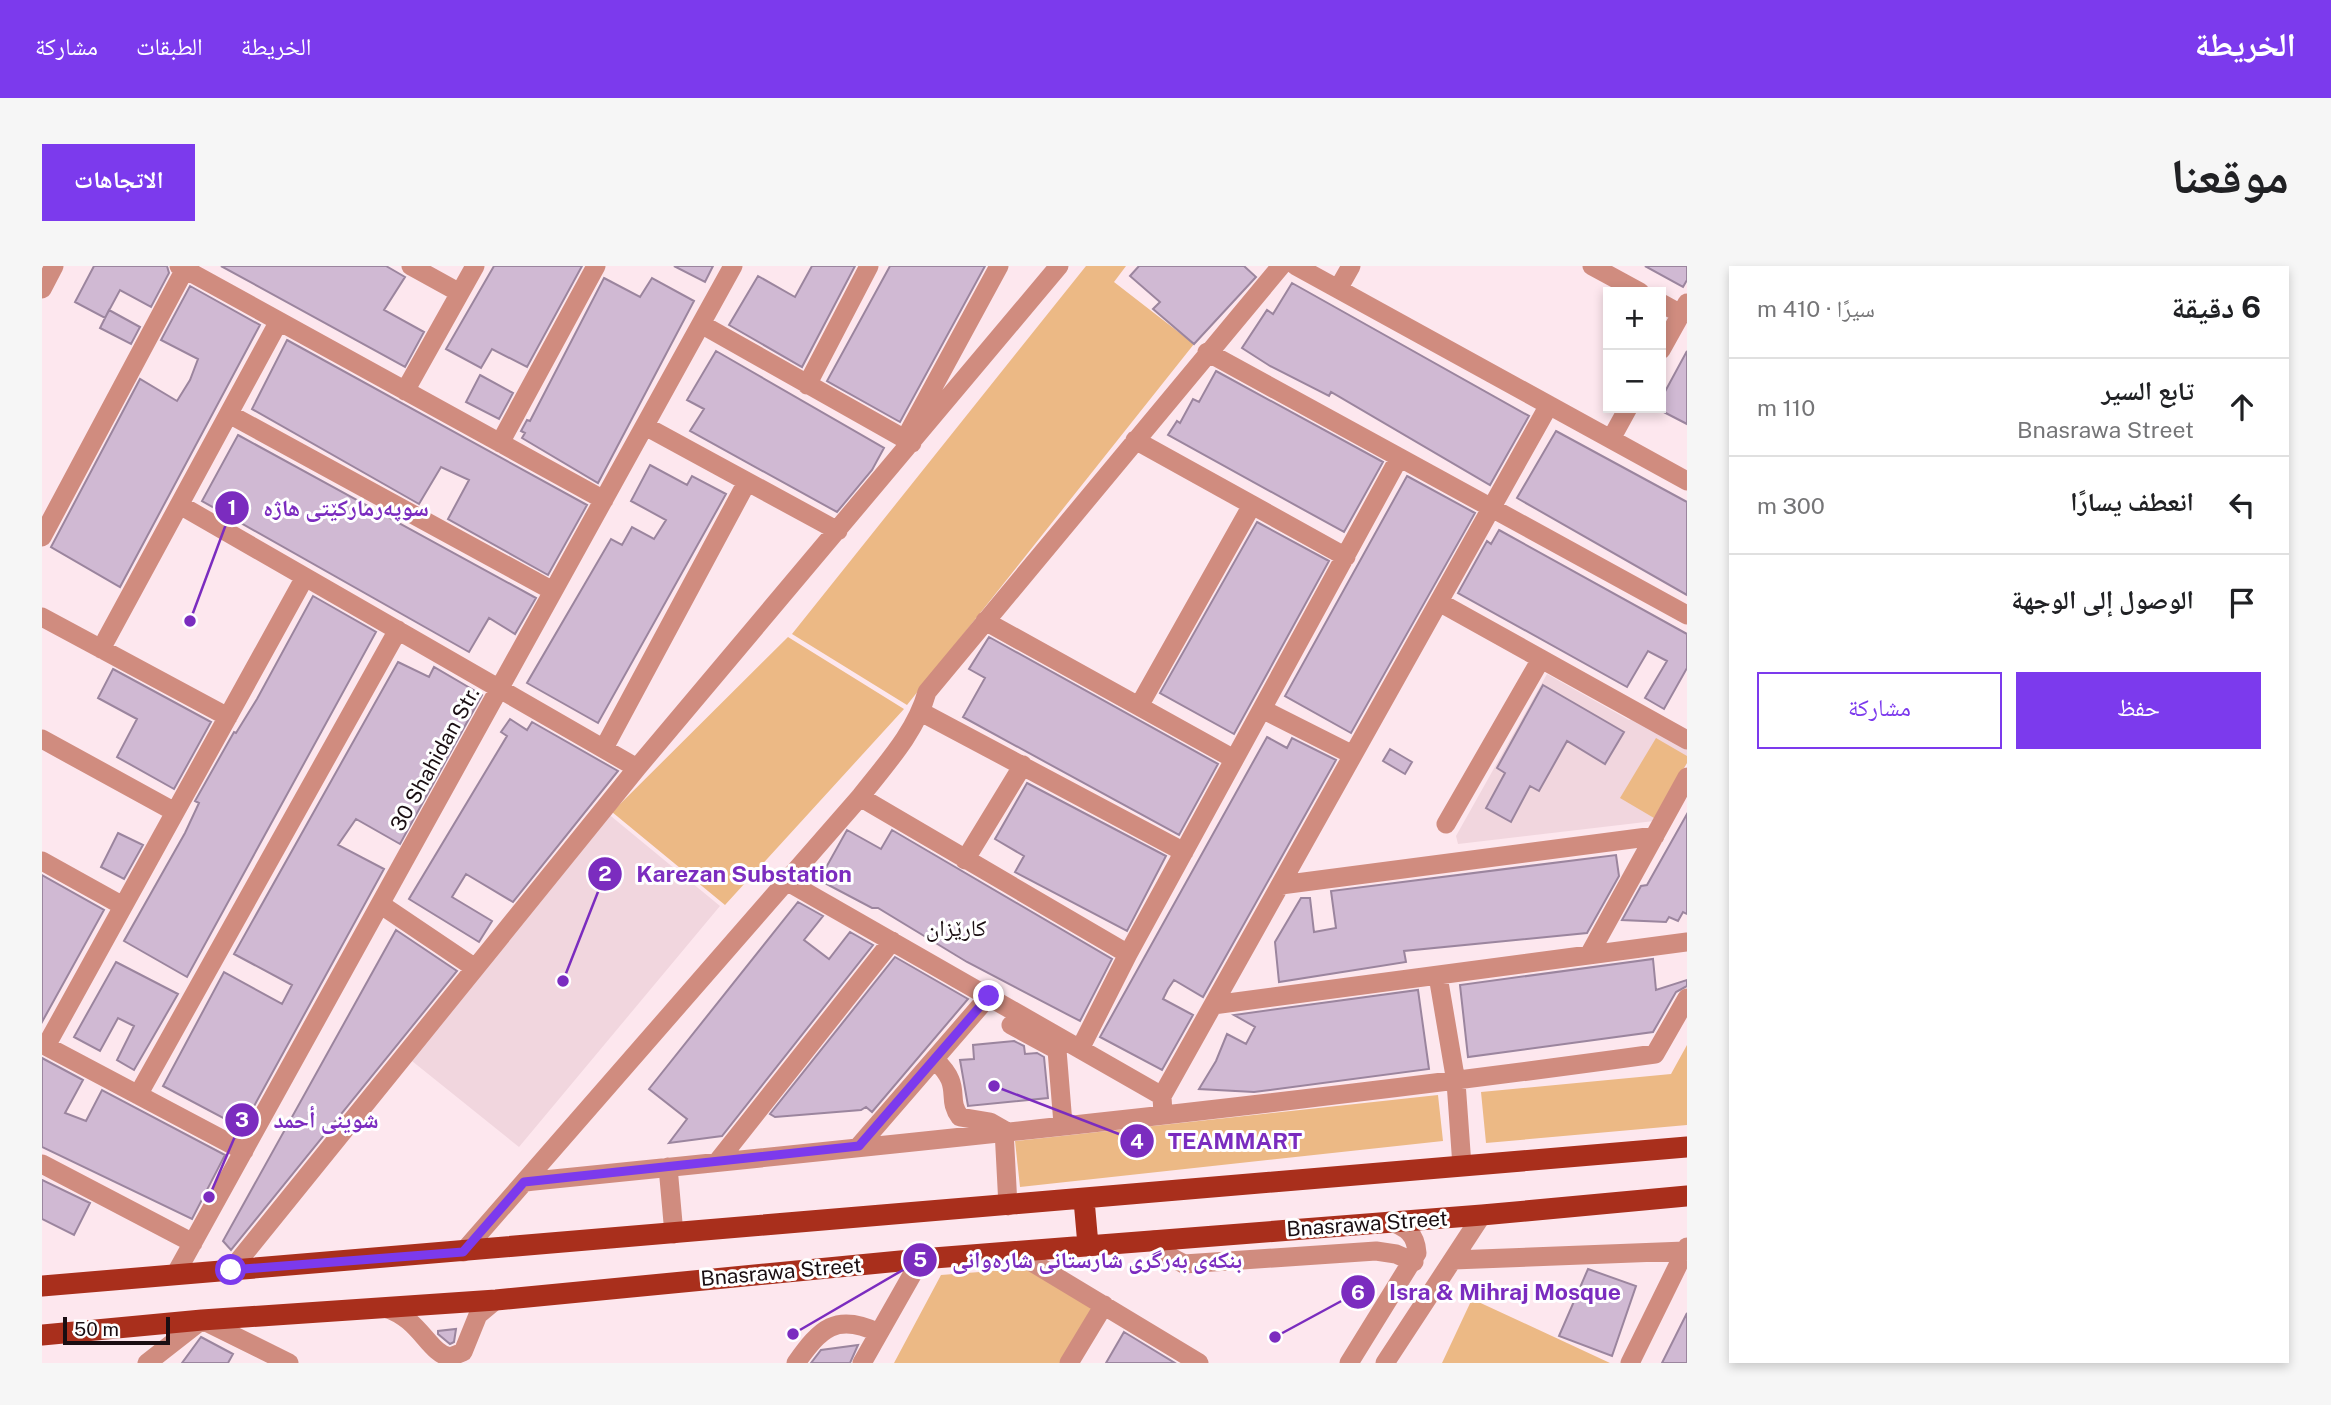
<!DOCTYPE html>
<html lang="ar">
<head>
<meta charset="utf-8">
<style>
	body { margin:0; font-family:"Public Sans","Noto Naskh Arabic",sans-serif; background:#f6f6f6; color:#202124; direction:rtl }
	.controls { position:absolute; right:21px; top:21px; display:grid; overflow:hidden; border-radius:0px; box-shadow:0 4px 10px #0003 }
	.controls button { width:63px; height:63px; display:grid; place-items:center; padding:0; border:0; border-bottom:2px solid #e0e0e0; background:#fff; color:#202124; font:35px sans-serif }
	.scale { position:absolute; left:21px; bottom:18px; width:107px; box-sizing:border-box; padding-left:7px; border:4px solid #1a0e12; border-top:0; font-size:19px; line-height:24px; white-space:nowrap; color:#1a0e12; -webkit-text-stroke:5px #fff; paint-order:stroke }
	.stop { position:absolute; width:21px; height:21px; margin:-16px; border:5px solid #7c3aed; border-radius:50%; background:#fff }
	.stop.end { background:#7c3aed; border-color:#fff; box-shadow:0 2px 7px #0008 }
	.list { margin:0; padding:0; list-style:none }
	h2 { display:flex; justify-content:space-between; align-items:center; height:91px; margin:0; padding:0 28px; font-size:30px }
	h2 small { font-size:23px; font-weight:400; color:#757577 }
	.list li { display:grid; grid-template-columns:46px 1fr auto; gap:21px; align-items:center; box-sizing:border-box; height:98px; padding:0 28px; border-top:2px solid #e0e0e0 }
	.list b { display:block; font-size:26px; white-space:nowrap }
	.list p { margin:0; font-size:23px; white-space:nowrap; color:#757577 }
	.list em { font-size:23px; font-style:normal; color:#757577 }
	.actions { display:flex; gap:14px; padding:21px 28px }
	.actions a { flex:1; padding:16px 0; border:2px solid #7c3aed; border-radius:0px; text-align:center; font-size:24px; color:#7c3aed }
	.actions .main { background:#7c3aed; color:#fff }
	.icon { flex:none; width:38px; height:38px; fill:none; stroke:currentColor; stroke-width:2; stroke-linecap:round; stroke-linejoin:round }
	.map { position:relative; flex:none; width:1645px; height:1097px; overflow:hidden; direction:ltr; border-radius:0px }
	header { display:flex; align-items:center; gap:42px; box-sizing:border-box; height:98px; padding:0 35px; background:#7c3aed; color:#fff }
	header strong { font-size:33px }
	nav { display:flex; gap:38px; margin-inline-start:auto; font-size:24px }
	.intro { display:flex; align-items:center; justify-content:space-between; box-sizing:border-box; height:168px; padding:0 42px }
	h1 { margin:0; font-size:49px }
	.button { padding:18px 32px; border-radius:0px; background:#7c3aed; color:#fff; font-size:24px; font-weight:700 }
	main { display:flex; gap:42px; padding:0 42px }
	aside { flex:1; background:#fff; border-radius:0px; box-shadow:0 4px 10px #0003 }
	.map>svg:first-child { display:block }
	.built { fill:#f1d6de }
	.green { fill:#ecb985 }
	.building { fill:#d0b9d3; stroke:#9b859e; stroke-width:2 }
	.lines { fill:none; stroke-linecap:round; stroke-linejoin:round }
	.minor { stroke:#d08c7f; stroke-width:19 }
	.major { stroke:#a92f1c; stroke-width:21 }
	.route { stroke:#7c3aed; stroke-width:9 }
	.labels { text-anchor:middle; stroke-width:6; stroke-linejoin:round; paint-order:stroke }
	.street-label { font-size:21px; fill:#1a0e12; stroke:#fff }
	.neighbourhood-label { font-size:23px; fill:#1a0e12; stroke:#fff }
	.leader { fill:none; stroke:#7b2cbf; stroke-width:2.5 }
	.callout-dot { fill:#7b2cbf; stroke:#fff; stroke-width:2.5 }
	.mark-label { font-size:21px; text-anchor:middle; font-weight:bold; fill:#fff }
	.callout-label { font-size:23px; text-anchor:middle; font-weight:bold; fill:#7b2cbf; stroke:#fff; stroke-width:6; stroke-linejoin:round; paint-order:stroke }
</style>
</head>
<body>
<header>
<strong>الخريطة</strong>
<nav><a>الخريطة</a><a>الطبقات</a><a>مشاركة</a></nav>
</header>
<div class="intro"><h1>موقعنا</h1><a class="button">الاتجاهات</a></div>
<main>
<aside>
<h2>6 دقيقة<small>سيرًا · 410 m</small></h2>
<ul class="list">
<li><svg class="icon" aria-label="ahead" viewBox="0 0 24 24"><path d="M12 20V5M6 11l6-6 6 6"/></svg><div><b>تابع السير</b><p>Bnasrawa Street</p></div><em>110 m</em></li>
<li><svg class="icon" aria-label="left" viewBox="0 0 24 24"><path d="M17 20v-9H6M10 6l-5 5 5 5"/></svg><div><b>انعطف يسارًا</b></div><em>300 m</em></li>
<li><svg class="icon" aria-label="arrive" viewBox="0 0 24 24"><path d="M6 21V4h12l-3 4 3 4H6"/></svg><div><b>الوصول إلى الوجهة</b></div></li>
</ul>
<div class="actions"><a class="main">حفظ</a><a>مشاركة</a></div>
</aside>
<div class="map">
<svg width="1645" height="1097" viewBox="0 0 1645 1097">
	<rect width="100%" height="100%" fill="#fde7ee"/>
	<path class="built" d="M1505,408L1587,454L1593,452L1645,481V497L1612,555L1416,578L1414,570Z
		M564,546L678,640L477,881L365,791Z"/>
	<path class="green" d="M1044,0H1084L1072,16L1152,78L865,439L750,368Z
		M746,371L862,443L683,639L570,546Z
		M1614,472L1645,490V497L1612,552L1578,532Z
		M1645,779V859L1444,877L1439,826L1629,808Z
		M1396,829L1401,875L978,921L973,875Z
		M989,1002L1063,1045L1032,1097H852L899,1009Z
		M1430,1033L1568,1097H1400Z"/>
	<path class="building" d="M52,0H125L127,7L109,41L78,24L63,52L33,36Z
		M179,0H344L363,11L342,44L382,66L363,101Z
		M452,0H540L485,101L450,83L439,102L404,83Z
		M632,0H671L663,16Z
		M770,0H813L760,101L687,59L716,10L753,31Z
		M848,0H943L858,156L785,115Z
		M1097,0H1202L1214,11L1152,78L1111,43L1118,36L1088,10Z
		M1603,0H1645V14L1641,21Z
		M562,12L598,31L610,12L652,35L556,217L480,172L483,167L479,165L485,154L488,155Z
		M1250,17L1487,150L1448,219L1289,126L1287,130L1228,100L1200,82L1225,44L1231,48Z
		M148,20L218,59L78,321L9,281L98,113L135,135L148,114L156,93L119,74Z
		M67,44L98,61L89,78L58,62Z
		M245,74L545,239L506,309L406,253L427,214L399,201L377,238L210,143Z
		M674,85L842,182L830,204L795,246L648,165L662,143L645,134Z
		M1645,85V158L1614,142H1619V133Z
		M1174,105L1341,196L1302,266L1126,169L1135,155L1138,157L1151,133L1157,136Z
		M438,109L471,127L457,153L424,136Z
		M1514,165L1645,236V329L1475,232Z
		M196,169L494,332L473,368L447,352L427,386L160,235Z
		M608,199L645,219L650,210L684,228L556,457L485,417L569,273L580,279L590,261L612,273L624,254L589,235Z
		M1365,210L1433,247L1309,467L1243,430Z
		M1215,256L1287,295L1192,468L1118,427Z
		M1457,264L1645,368V402L1622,443L1603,432L1625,395L1606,385L1585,421L1416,327L1445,275L1449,278Z
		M271,330L334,366L145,711L82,675L143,567L157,537L153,535L192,466L194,467L215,433Z
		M947,371L1176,498L1137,569L921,451L943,412L927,403Z
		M356,396L387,411L392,401L440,429L358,578L314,553L296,579L342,603L200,862L121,820L182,706L240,738L250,719L192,688Z
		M71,403L169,456L132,523L75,491L95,453L56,432Z
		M1501,419L1582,466L1563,498L1525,475L1497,525L1488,520L1469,556L1444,542L1463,507L1455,502Z
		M468,453L485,464L490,456L576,505L471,636L424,608L410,631L450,655L437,676L367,633L465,470L459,466Z
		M1225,471L1245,482L1250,472L1294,494L1161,731L1132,714L1126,723L1121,733L1151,749L1120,804L1058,771Z
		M1348,483L1370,496L1363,508L1341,495Z
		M985,517L1124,590L1085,665L973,606L982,590L953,573Z
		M1645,548V648L1641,646L1636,655L1627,651L1624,656L1580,654L1599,620L1605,619Z
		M805,564L839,583L850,564L1070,693L1038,755L925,696L836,642H830L777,614Z
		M76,567L101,579L82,613L59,601Z
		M1574,589L1577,610L1545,667L1362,685L1364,696L1237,716L1233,676L1259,632H1268L1272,666L1294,662L1289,625Z
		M0,609L62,644L0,756Z
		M756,636L781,650L762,674L787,693L808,666L831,679L680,870L627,877L645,853L607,823Z
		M354,664L415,705L189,984L181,975Z
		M853,691L926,733L830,846L824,841L819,844L733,851L728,848Z
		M1611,693L1614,724L1645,714V720L1634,726L1611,766L1426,791L1418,719Z
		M74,696L136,728L92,804L75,794L92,760L76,752L58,785L32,771Z
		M1376,724L1387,803L1212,826L1157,823L1174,795L1185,768L1204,778L1213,761L1192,749Z
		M972,775L982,780L983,788L995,787L1002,791L1006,832L926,840L918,794L932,793L931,779Z
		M0,792L41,814L23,847L44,855L60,824L183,889L150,953L0,881Z
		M0,914L48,937L32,969L0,953Z
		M1546,1003L1594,1020L1570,1090L1517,1070Z
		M1645,1047V1097H1620Z
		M414,1063L412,1076L408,1078L396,1068V1065Z
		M1082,1066L1133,1097H1064Z
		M159,1071L191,1088L186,1097H140Z
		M816,1079L808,1097H769L779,1084Z"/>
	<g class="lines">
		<path class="minor" d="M137,0L562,234
			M369,0L418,27
			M1254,0L1645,215
			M1550,0L1598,26
			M0,23L12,0
			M1296,23L1309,0
			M1619,37L1639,48
			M659,58L870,177
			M1619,84L1645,37
			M1165,86L1645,349
			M765,119L827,0
			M363,125L433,0
			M187,148L511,325
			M603,160L796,265
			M864,171L957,0
			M1569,173L1586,142
			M1093,174L1304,291
			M458,177L554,0
			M138,239L595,502
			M0,271L143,3
			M1397,336L1645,474
			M0,351L186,451
			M943,355L1192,493
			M59,383L237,55
			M1097,440L1210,239
			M1220,443L1311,489
			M879,446L1142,586
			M0,473L133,546
			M562,482L705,216
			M818,531L1086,688
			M1404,558L1499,393
			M923,594L981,499
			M0,595L81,640
			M746,616L1120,830
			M1239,619L1613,570
			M338,638L433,702
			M1547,689L1645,511
			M1396,710L1414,816L1420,900
			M1171,739L1645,676
			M969,759L1015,784L1021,858
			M0,778L202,885
			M4,780L263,311
			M1038,783L1086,688L1357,192
			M893,794C922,821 903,831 918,851L948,856L962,864L966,940
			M96,829L356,364
			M1121,849L1120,830L1507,139
			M817,880L947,730
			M676,895L850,675
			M0,898L151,977
			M626,901L632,968
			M482,916C859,878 1237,840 1613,788L1645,732
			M1112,974L1123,988L1142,998L1334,985L1354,988L1372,996
			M421,986L818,531C843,499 874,466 885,426L1239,0
			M973,986L1157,1097
			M1411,994L1643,985
			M189,1004L595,502L1017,0
			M134,1007L691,0
			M343,1042C378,1052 387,1088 408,1091L421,1086L436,1049L454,1034
			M105,1097L160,1054L247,1097
			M754,1097C778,1063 794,1046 837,1067
			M820,1097L879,993
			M1027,1097L1062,1039
			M1307,1097L1375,987C1374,968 1364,961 1347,955
			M1343,1097L1440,949
			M1588,1097L1645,981"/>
		<path class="major" d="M1042,934L1046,979
			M0,1020L1645,881
			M0,1069L160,1054L454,1034L879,993L1440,949L1645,930"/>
	</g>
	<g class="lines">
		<path class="route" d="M189,1004L421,986L482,916L817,880L947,730"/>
	</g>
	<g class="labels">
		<g class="street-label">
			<text transform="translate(393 493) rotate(-61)" y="7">30 Shahidan Str.</text>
			<text transform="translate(1325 958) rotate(-4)" y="7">Bnasrawa Street</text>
			<text transform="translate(739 1006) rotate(-5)" y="7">Bnasrawa Street</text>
		</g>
		<g class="neighbourhood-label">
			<text x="914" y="670">کارێزان</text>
		</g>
	</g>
	<path class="leader" d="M148 355L190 242M521 715L563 608M167 931L200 854M952 820L1095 875M751 1068L878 994M1233 1071L1316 1026"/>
	<g class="callout-dot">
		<circle cx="148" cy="355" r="7"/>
		<circle cx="521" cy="715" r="7"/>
		<circle cx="167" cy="931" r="7"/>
		<circle cx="952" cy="820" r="7"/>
		<circle cx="751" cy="1068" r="7"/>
		<circle cx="1233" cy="1071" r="7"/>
		<circle cx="190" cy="242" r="18"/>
		<circle cx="563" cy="608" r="18"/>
		<circle cx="200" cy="854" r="18"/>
		<circle cx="1095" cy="875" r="18"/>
		<circle cx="878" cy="994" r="18"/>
		<circle cx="1316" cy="1026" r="18"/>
	</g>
	<g class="mark-label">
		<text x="190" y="249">1</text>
		<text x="563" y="615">2</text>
		<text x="200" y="861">3</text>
		<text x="1095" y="883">4</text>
		<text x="878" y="1001">5</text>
		<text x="1316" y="1034">6</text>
	</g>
	<g class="callout-label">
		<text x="304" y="250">سوپەرمارکێتی هاژە</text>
		<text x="702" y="616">Karezan Substation</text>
		<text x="284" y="862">شوینی أحمد</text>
		<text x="1193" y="883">TEAMMART</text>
		<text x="1055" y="1002">بنكەی بەرگری شارستانی شارەوانی</text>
		<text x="1463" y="1034">Isra &amp; Mihraj Mosque</text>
	</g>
</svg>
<div class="controls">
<button>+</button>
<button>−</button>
</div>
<div class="scale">50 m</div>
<div class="stop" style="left:189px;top:1004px"></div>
<div class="stop end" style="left:947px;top:730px"></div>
</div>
</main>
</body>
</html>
